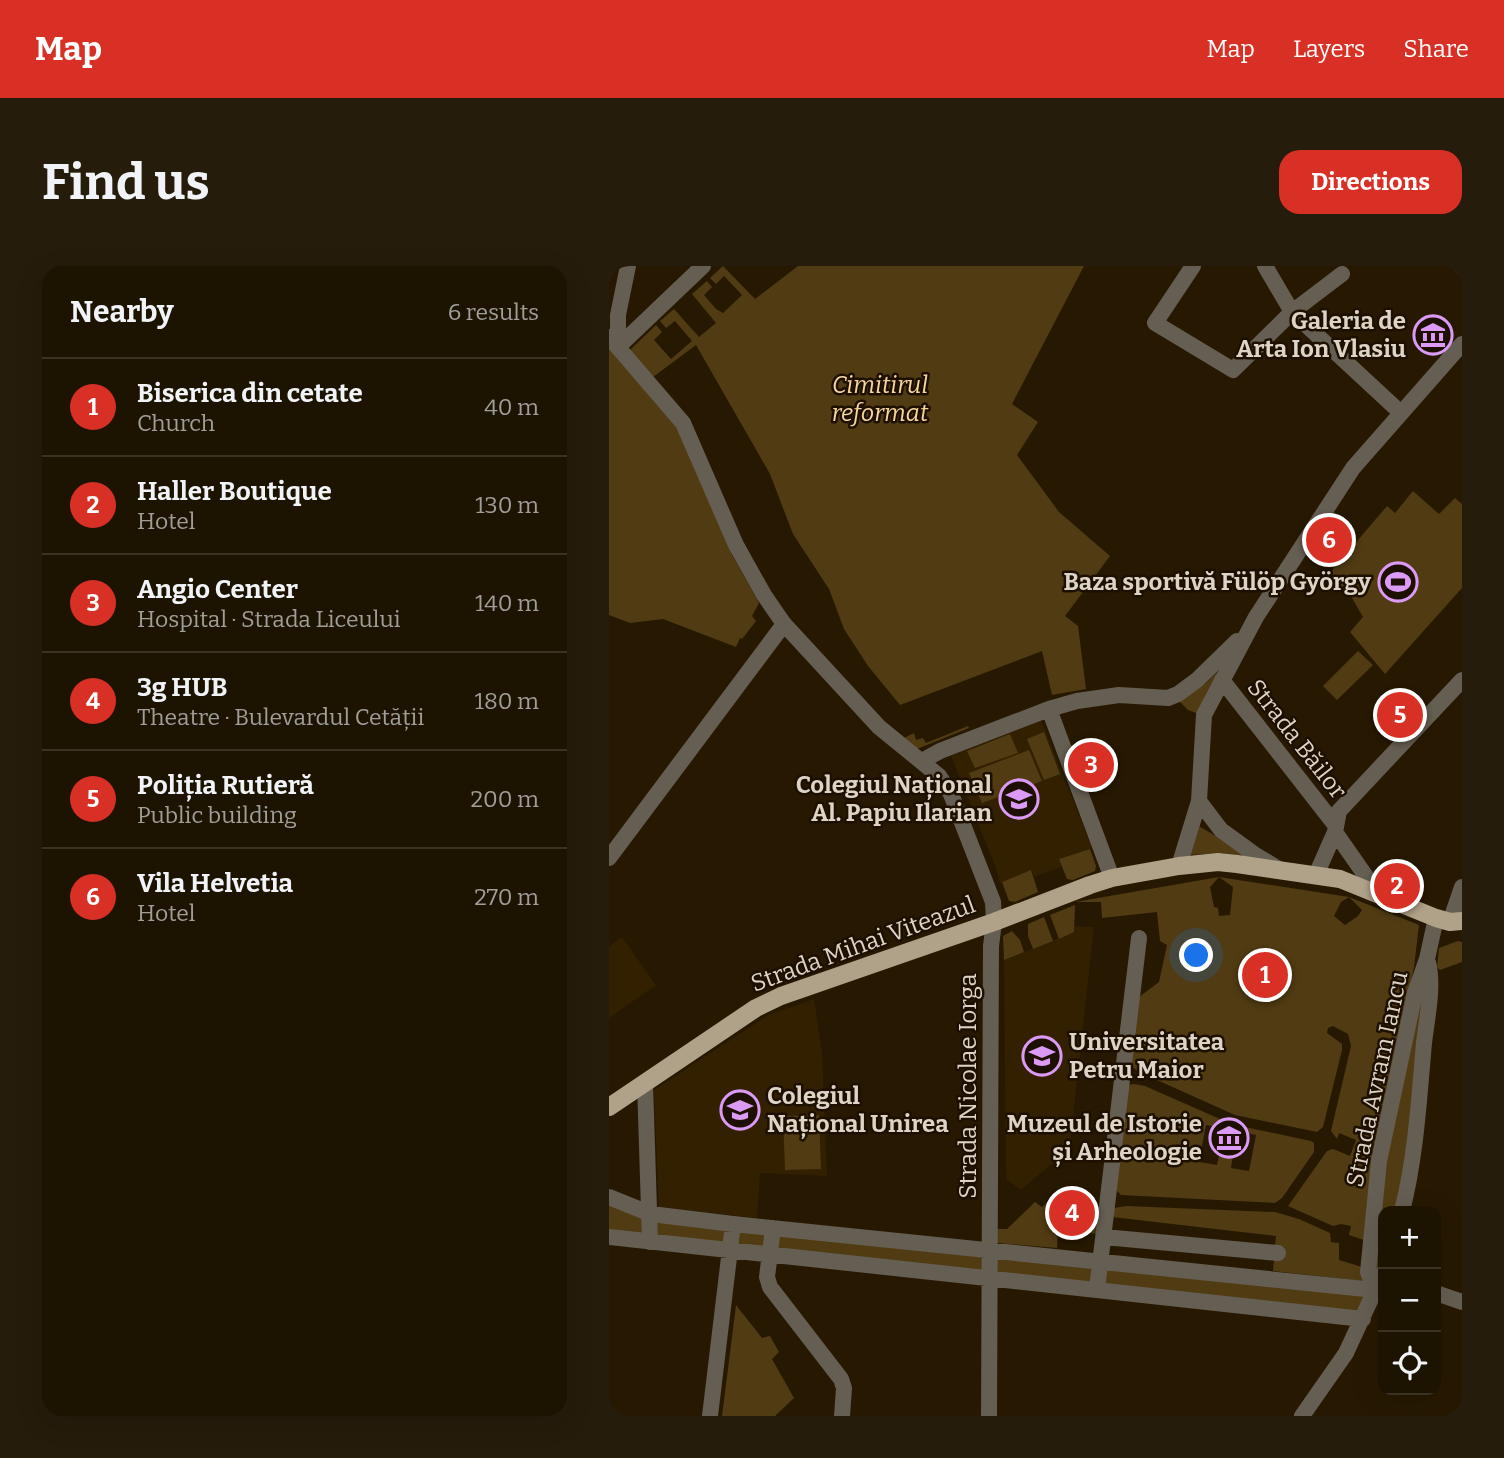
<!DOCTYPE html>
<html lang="en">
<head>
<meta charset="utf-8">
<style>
	body { margin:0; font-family:Bitter,serif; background:#251c0b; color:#f1f3f6 }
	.controls { position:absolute; right:21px; bottom:21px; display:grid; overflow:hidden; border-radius:14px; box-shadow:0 7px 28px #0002 }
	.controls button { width:63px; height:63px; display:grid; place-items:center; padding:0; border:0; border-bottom:2px solid #3b3223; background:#1d1301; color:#f1f3f6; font:35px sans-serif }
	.you { position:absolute; left:588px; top:690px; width:24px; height:24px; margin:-18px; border:5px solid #fff; border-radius:50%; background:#1a73e8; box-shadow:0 0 0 10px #1a73e833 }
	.badge { display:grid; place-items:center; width:46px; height:46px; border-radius:50%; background:#d93025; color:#fff; font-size:23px; font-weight:700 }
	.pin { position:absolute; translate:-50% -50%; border:4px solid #fff; box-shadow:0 2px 7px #0006 }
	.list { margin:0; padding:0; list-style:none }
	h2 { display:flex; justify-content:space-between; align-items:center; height:91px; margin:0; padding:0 28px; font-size:30px }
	h2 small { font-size:23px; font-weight:400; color:#a09e99 }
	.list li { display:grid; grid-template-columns:46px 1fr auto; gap:21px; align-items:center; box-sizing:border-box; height:98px; padding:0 28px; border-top:2px solid #3b3223 }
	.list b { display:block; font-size:26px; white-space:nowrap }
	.list p { margin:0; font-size:23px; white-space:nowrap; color:#a09e99 }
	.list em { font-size:23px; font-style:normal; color:#a09e99 }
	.icon { flex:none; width:38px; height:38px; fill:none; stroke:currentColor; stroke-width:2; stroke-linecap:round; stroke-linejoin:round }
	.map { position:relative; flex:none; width:853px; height:1150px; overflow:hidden; border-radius:21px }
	header { display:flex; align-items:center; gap:42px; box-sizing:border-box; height:98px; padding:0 35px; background:#d93025; color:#fff }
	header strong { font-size:33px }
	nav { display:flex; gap:38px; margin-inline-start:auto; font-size:24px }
	.intro { display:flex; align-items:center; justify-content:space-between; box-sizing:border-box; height:168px; padding:0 42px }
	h1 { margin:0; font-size:49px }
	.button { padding:18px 32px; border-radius:21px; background:#d93025; color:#fff; font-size:24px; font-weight:700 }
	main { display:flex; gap:42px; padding:0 42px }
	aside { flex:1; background:#1d1301; border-radius:21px; box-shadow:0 7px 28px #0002 }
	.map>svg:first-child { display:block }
	.built { fill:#322000 }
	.green { fill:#513b12; fill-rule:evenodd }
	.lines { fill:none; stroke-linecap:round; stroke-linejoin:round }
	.minor { stroke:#655e52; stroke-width:16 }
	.major { stroke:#b0a189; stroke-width:18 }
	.labels { text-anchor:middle; stroke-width:5; stroke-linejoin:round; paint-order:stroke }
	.poi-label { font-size:24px; font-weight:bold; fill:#ddd4c5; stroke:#1d1000; text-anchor:end }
	.park-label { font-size:24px; font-style:italic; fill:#f8d59b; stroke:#1d1000 }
	.street-label { font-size:24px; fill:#ddd4c5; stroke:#1d1000 }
</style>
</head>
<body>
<header>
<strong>Map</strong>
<nav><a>Map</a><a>Layers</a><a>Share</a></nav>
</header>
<div class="intro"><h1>Find us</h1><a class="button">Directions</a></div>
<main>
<aside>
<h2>Nearby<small>6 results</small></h2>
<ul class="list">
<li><span class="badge">1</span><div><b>Biserica din cetate</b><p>Church</p></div><em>40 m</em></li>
<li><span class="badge">2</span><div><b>Haller Boutique</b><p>Hotel</p></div><em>130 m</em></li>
<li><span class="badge">3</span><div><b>Angio Center</b><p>Hospital · Strada Liceului</p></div><em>140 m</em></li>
<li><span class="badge">4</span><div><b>3g HUB</b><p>Theatre · Bulevardul Cetății</p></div><em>180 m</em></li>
<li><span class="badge">5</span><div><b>Poliția Rutieră</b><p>Public building</p></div><em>200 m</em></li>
<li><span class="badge">6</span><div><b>Vila Helvetia</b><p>Hotel</p></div><em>270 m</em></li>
</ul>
</aside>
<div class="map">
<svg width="853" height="1150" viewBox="0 0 853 1150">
	<rect width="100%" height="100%" fill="#271901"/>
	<path class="built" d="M432,454L483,582L450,593L453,601L425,611L423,604L391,617L387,602L342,490Z
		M465,660L485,661L459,897L452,890L412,924L397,913L395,694L465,666Z
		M13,671L47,719L0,752V681Z
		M205,733L213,787L218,910L151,907L148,952L50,941L45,824L159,749Z"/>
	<path class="green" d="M114,0L146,33L189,0H475L403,138L429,156L408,189L450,246L501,290L456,350L469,360L477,423L443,429L433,385L291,439L259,400L235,363L220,323L184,268L161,208L87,79L44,111L21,84L47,59L53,66L45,74L62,93L83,75L66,55L57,62L51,55L65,43L90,71L107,57L83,28L98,15L103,21L95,29L107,43L114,47L133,29L115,10L107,18L101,12Z
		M0,81L69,160L123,289L150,337L143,350L147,355L133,373L131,372L127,381L54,353L21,357L0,349Z
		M804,225L830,248L846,232L853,238V322L776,408L741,366L754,351L743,332L719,309L778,240L786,247Z
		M749,385L764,399L728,434L714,420Z
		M617,397L590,448L579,444L571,436L597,417Z
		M359,460L360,462L308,483L293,473L305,467L307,474L314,472L317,477Z
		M435,466L451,508L435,514L418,473Z
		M401,468L409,487L366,502L358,485Z
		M420,484L433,515L373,537L360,507Z
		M588,559L642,591L613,587L579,589Z
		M481,583L487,600L486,605L464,614L458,613L450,593Z
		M422,604L429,626L406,636L400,635L393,616Z
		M610,611L740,631L810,659L805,701L765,888L753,1015L664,1005L667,970L503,951L505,942L517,940L666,946L690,953L721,967L722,976L730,977V994L753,1001L755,974L740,969L742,960L732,958L724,960L679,940L718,885L724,883L741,890L747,874L730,867L728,873L722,865L742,780L739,768L724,760L719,762L718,767L733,778V784L714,861L708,866L626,849L530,806L521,799L526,734L550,716L558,679L551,675L548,646L493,652L492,636H466ZM610,611L624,621L621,649L610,650L609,642L605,641L601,621ZM740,631L753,644L749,650L736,659L725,650L732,636Z
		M466,639L465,666L450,673L441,649Z
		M435,651L444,675L424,683L419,670V658Z
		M403,665L411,674L415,686L395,694L394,670Z
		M849,675L853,676V696L831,704L828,701L830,682Z
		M813,719L816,720L798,899L788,945H774V991L770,1005H766L775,893Z
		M525,818L536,820L620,857L619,863L597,859L590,896L608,899L612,881L625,883L622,902L640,905L647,869L625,864L626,859L702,875L705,877V886L673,932L666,937L512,929L505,922L519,819Z
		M210,849L212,903L176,904L174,850Z
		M456,920L454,936H444L442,954L468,957L469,947L491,950L489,968L449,964L448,982L388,977V963H398L426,936L433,941Z
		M0,931L42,948L766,1024L754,1053L0,971Z
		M127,1039L153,1072L161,1070L170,1086L163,1093L185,1132L166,1150H113Z"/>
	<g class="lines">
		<path class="minor" d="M584,0L546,57L624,104L683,46L733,8
			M656,0L683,46L792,147
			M852,0L853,1
			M0,71L74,157L127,279L155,329L175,358L270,461L330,510L342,528L384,636L385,656L382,680L380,1150
			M9,81L94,0
			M9,81V49L19,0
			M613,414L727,560
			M440,443L503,612
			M313,495L331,485L440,443L468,435L510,429L559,432L569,428L588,414L628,375
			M590,535L612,564L645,588L670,603
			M726,566L756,609L765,625
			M0,592L175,358
			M570,600L590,535L595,449L647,351L744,202L853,78
			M707,609L726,566L730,545L853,414
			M841,656L853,621
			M36,817L41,976
			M0,931L42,948L124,958L766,1024
			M793,945C807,890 810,833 815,777C818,751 825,721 819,696
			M164,962L158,1011L161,1021L232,1113L235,1122L233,1150
			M0,971L754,1053
			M495,971L669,987
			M488,1023L530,672
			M766,1024L759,1006L770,895L806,727L818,693L827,652
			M827,1027L853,1036
			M101,1150L124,958
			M693,1150L737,1087L774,1007"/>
		<path class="major" d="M0,841L147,742L172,730L385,656L481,619L503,612L570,600L609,596L628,598L731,613L827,652L841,656L853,655"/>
	</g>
	<defs>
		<g id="museum-ring" transform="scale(2.0125)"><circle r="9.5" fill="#1d1000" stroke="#da9af6" stroke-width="1.5"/><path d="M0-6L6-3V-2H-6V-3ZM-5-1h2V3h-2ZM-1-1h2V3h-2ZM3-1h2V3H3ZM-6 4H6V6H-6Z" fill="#da9af6"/></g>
		<g id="stadium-ring" transform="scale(2.0125)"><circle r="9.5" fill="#1d1000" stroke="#da9af6" stroke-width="1.5"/><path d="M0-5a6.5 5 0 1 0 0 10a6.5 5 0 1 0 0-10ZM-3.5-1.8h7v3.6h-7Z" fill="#da9af6"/></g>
		<g id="university-ring" transform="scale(2.0125)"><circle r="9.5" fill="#1d1000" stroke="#da9af6" stroke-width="1.5"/><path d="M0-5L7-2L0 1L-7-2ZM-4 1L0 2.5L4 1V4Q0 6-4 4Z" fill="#da9af6"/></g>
	</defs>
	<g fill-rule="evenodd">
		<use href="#museum-ring" x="824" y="69"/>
		<use href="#stadium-ring" x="789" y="316"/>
		<use href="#university-ring" x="410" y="533"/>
		<use href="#university-ring" x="433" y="790"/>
		<use href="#university-ring" x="131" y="844"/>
		<use href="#museum-ring" x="620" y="872"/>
	</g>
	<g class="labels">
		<g class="poi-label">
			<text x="797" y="63">Galeria de<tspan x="797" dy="28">Arta Ion Vlasiu</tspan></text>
			<text x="762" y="324">Baza sportivă Fülöp György</text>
			<text x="383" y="527">Colegiul Național<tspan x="383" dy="28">Al. Papiu Ilarian</tspan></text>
			<text x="460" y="784" text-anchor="start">Universitatea<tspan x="460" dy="28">Petru Maior</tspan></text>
			<text x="158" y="838" text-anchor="start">Colegiul<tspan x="158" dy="28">Național Unirea</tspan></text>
			<text x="593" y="866">Muzeul de Istorie<tspan x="593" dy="28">și Arheologie</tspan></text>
		</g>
		<g class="park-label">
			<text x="271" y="127">Cimitirul<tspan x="271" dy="28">reformat</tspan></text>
		</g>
		<g class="street-label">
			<text transform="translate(688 473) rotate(52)" y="8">Strada Băilor</text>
			<text transform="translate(254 678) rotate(-20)" y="8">Strada Mihai Viteazul</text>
			<text transform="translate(768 813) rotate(-78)" y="8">Strada Avram Iancu</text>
			<text transform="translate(359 820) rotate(-90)" y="8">Strada Nicolae Iorga</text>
		</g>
	</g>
</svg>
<div class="controls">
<button>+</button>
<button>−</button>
<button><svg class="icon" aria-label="locate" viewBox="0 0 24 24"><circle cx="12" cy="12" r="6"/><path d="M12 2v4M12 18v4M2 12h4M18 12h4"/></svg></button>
</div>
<div class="you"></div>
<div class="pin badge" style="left:656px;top:709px">1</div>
<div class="pin badge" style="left:788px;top:620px">2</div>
<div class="pin badge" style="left:482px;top:499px">3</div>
<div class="pin badge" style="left:463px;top:947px">4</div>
<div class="pin badge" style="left:791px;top:449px">5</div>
<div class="pin badge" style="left:720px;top:274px">6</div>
</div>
</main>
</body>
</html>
